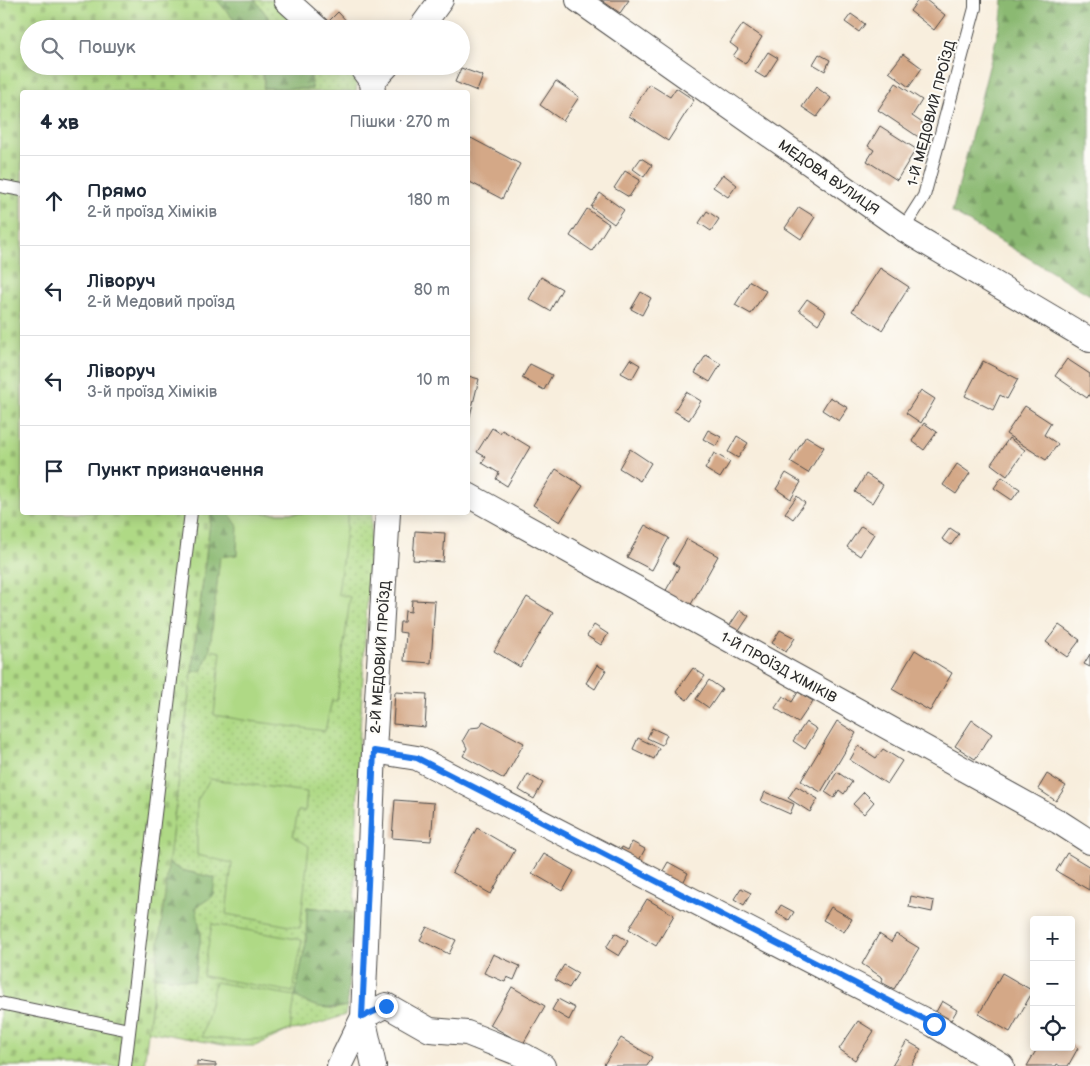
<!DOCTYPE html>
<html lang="uk">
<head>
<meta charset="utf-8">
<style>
	body { margin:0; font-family:"Balsamiq Sans",sans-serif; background:#f6f6f7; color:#1f2937 }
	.controls { position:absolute; right:15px; bottom:15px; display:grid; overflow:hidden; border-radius:5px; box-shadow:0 2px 12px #0003 }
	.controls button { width:45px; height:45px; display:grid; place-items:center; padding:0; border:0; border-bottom:1px solid #e0e1e3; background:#fff; color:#1f2937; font:25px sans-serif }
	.stop { position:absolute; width:15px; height:15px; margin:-11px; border:4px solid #1a73e8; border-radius:50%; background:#fff }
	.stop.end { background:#1a73e8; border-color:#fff; box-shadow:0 1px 5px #0008 }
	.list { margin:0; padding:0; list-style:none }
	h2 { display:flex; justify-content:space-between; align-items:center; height:65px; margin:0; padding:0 20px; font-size:21px }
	h2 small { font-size:16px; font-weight:400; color:#747a83 }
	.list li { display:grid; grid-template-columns:32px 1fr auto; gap:15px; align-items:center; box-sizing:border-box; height:90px; padding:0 20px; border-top:1px solid #e0e1e3 }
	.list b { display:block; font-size:19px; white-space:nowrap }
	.list p { margin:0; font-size:16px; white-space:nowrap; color:#747a83 }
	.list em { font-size:16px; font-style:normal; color:#747a83 }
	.icon { flex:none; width:28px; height:28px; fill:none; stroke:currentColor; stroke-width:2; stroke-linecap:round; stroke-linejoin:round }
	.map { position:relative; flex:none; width:1090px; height:1066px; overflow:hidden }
	.search { position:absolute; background:#fff; box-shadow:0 2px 12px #0003; left:20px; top:20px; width:450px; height:55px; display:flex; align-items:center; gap:12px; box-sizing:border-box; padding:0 18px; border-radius:28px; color:#747a83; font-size:19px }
	.panel { position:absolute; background:#fff; box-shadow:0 2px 12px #0003; left:20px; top:90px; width:450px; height:425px; border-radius:5px }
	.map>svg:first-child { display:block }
	.grass { fill:url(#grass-dots); stroke:#6d8258 }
	.forest { fill:url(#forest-firs); stroke:#5b724e }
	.cemetery { fill:url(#cemetery-stones); stroke:#6d8258 }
	.green { fill:#afd985; stroke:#6d8258 }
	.building { fill:#d4a887 }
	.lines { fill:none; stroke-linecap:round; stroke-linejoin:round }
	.service-casing { stroke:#4a4846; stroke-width:14 }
	.minor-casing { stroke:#4a4846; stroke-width:26 }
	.service { stroke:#fff; stroke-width:12 }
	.minor { stroke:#fff; stroke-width:24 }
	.route { stroke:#1a73e8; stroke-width:6 }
	.labels { text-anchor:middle; stroke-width:4; stroke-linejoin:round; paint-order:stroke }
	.street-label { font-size:14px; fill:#2b2b2b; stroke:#fdfcf7 }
</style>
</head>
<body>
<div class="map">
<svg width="1090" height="1066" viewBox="0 0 1090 1066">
	<defs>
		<pattern id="grass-dots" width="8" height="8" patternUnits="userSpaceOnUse" patternTransform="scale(1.25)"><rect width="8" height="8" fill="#afd985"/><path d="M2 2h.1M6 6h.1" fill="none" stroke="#97ba73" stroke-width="1.8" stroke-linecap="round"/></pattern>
		<pattern id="forest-firs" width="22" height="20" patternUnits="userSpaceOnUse" patternTransform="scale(1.25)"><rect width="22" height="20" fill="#8bb972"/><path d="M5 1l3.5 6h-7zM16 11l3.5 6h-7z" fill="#72975e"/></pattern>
		<pattern id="cemetery-stones" width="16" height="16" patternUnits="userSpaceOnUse" patternTransform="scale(1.25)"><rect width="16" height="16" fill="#afd985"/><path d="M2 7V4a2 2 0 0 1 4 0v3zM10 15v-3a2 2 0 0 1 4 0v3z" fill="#97ba73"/></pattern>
	</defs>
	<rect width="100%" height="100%" fill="#fdfcf7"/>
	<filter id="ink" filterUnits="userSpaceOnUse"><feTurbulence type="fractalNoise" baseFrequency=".02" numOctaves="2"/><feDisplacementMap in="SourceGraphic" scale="10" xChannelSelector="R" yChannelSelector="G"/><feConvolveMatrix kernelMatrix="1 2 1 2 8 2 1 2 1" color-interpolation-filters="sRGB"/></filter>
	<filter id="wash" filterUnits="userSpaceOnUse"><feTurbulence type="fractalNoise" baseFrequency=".0096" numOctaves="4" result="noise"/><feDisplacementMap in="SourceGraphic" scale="20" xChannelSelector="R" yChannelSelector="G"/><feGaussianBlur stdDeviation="1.12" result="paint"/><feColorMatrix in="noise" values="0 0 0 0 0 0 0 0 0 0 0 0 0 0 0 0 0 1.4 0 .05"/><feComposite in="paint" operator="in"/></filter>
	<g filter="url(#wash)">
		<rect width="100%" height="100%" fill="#f8eedd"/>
		<path class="grass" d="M255,0H273L304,29H277Z
			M310,66H344L357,78L356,92H263V88L312,89Z
			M229,513H372L359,748L354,913L307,907L306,943L295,996L333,1009L347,1006L345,1015L303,1029L290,1030L255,1046H228L148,1031L155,976L194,981L201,935L195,907L214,878L181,870L168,863L192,672L202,670L238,526Z"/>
		<path class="forest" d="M217,0H255L277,29H242Z
			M1003,0H1090V295L952,212L1001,20Z
			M261,66H310L312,89L263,88L264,81Z
			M211,513H229L238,526L237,555L220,557L210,650L202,670L192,672Z
			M168,863L181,870L215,878L213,896L196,907L201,935L194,981L155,976Z
			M307,907L354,913L347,1006C325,1010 314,1008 295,996L306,943Z"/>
		<path class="cemetery" d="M0,0H217L242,29H29V66H261L264,81L263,92H22V512L211,513L144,1066H0Z"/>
		<path class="green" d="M229,513H348L338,594L350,597L337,701L332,700L325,731L243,720L214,715L221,652L210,650L220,557L237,555L238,526Z
			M210,779L307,792L305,811H298L293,836L309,846L300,928L226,914L232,863L197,855V801Z
			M212,924L302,940L293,992L203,976Z
			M215,982L295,996L290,1030L264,1039L231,1040L202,1037Z"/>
		<g id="blocks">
			<path class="building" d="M601,0H629L620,13Z
				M918,0H926L945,15L934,30L910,11Z
				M338,12L354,29H335L328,22Z
				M851,14L865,24L859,32L845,22Z
				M743,24L762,37L745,64L733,56L738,49L730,43Z
				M768,52L778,58L765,78L755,72Z
				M819,54L830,60L825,71L813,64Z
				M903,54L922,68L909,87L889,72Z
				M461,68L483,76L477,91L455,82Z
				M556,81L579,97L563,121L540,105Z
				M896,83L922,100L912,116L927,126L920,138L878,110Z
				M649,84L670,97L676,88L694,100L668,141L629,116Z
				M816,87L831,98L817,117L802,107Z
				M880,126L916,149L897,180L867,161L874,150L868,146Z
				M471,138L520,164L502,199L468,181V144Z
				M641,158L652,165L644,177L633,169Z
				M625,171L640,180L629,197L614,188Z
				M723,174L737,185L728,197L713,187Z
				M600,193L624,210L614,224L591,207Z
				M799,207L815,217L801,239L785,228Z
				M587,209L609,224L592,251L570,236Z
				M707,211L719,219L711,231L699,223Z
				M880,268L909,287L882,330L852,311Z
				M541,277L562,289L550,311L529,299Z
				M750,281L766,291L751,314L735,305Z
				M641,292L651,298L642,315L631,309Z
				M807,299L826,312L818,324L799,310Z
				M706,355L721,364L710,382L695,373Z
				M630,359L640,365L632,379L621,373Z
				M1067,359L1090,374V393L1087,398L1055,376Z
				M983,361L1018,379L1007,399L1000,395L993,410L965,396Z
				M530,364L552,375L544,390L522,378Z
				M468,376L479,379L468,424Z
				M921,390L935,399L921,423L906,413Z
				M686,392L701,401L689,420L674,411Z
				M830,397L848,408L839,421L822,410Z
				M1025,406L1051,423L1044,435L1058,444L1046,460L1006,434Z
				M924,423L937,432L924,450L912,441Z
				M492,428L500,433L502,430L530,447L507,486L496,479L499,473L482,463L486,457L477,452Z
				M708,430L721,437L716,446L703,439Z
				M737,436L748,443L738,458L728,452Z
				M806,436L824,447L808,473L790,462Z
				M1009,438L1025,450L1007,476L991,464Z
				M630,449L651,463L640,481L619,468Z
				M714,453L730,462L720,478L705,469Z
				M957,464L970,473L956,494L943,485Z
				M556,469L583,486L560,522L533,505Z
				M786,473L801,482L791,499L776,489Z
				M866,474L883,485L872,503L855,492Z
				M1002,477L1020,489L1012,500L994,488Z
				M797,496L805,503L793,519L785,513Z
				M645,525L669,538L652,570L627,557Z
				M861,526L874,534L860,556L847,547Z
				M950,528L959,534L951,545L942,539Z
				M415,531L445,533L443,562L413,560Z
				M687,539L718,556L689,608L664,594L679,567L673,563Z
				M527,597L553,613L520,667L494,651Z
				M412,600L435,601L431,663L404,661L406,633L399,632L400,622H404L405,611L411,612Z
				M740,610L749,616L737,634L728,628Z
				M594,625L608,634L601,645L587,636Z
				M1059,625L1080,640L1067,657L1046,642Z
				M780,630L795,638L786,652L772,643Z
				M915,650L952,673L930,711L892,689Z
				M1090,654V667L1084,664Z
				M597,665L606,670L595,689L586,683Z
				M693,668L705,676L687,700L676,692Z
				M709,680L722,689L709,708L696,699Z
				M395,692L427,694L425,727L393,724Z
				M798,692L813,701L798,723L775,708L783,696L792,702Z
				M972,720L992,734L975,759L955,746Z
				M483,721L524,743L504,779L463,756L467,748L463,740L470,728L480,727Z
				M837,721L856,733L821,792L801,781Z
				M806,722L817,729L805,749L793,741Z
				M652,728L667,735L662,745L647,738Z
				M638,738L659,748L654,759L633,749Z
				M858,746L876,758L883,749L902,761L887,784L850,760Z
				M837,772L852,782L844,794L839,790L834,798L825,792Z
				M528,774L543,783L534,799L519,790Z
				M1047,774L1066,786L1056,801L1038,789Z
				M796,786L818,799L810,812L788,798Z
				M765,792L794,804L790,814L761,801Z
				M864,792L874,802L864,814L853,804Z
				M395,800L434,803L431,841L392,838Z
				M477,828L515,850L491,894L452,872Z
				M632,842L645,849L636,866L617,857L622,847L628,850Z
				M1067,853L1090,867L1089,890L1056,871Z
				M544,854L574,871L563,891L532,873Z
				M668,862L688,873L681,887L660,876Z
				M741,888L751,893L744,905L734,899Z
				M911,896L934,901L932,912L909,907Z
				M647,899L674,915L656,946L629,929Z
				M781,905L794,912L789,920L776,913Z
				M831,907L852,919L844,932L823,920Z
				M427,927L456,940L449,954L420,940Z
				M615,933L628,941L619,956L606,948Z
				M879,934L891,942L896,934L919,948L894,989L881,982L883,978L862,964Z
				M493,954L520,966L514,980L507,977L505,982L484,973Z
				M564,965L578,973L569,988L555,980Z
				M1002,973L1033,991L1010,1032L979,1014Z
				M512,987L545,1006L523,1044L490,1025Z
				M558,999L575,1008L569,1020L552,1010Z
				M942,1001L957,1010L951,1020L936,1012Z
				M858,1021L874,1031L855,1060L839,1049Z
				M621,1038L652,1057L647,1066H603Z
				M907,1041L921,1049L911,1066H892Z
				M1071,1044L1078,1048L1068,1066H1060L1057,1064L1056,1066H1027L1038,1047H1071Z
				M197,1061L216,1064V1066H197Z"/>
		</g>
	</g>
	<g filter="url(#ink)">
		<use href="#blocks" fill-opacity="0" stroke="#4a4846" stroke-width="1"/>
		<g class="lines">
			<g class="service-casing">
				<path id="service" d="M0,186L22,190
					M903,229L924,196L975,8V0
					M0,1003L129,1030
					M125,1066L191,512"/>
			</g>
			<g class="minor-casing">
				<path id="minor" d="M286,0L318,29
					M578,0L903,229L1090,340
					M420,29L441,0
					M360,66L372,82L373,92
					M372,82L387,66
					M468,495L1059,822L1090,842
					M374,751L417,758L934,1025L1002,1066
					M363,1017L386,1005L430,1030L467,1033L525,1056L543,1066
					M363,1017L374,1066
					M339,1066L363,1017L374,751L388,512"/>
			</g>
			<use href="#service" class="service"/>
			<use href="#minor" class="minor"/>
		</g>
	</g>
	<g class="lines" filter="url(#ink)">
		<path class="route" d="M386,1006L362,1017L374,751L417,758L934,1024"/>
	</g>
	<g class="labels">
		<g class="street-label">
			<text transform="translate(931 113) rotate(-75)" y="5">1-Й МЕДОВИЙ ПРОЇЗД</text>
			<text transform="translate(829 177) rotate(35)" y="5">МЕДОВА ВУЛИЦЯ</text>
			<text transform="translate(380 657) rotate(-86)" y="5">2-Й МЕДОВИЙ ПРОЇЗД</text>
			<text transform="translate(779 667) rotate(29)" y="5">1-Й ПРОЇЗД ХІМІКІВ</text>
		</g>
	</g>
</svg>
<div class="controls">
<button>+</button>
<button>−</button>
<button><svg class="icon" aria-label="locate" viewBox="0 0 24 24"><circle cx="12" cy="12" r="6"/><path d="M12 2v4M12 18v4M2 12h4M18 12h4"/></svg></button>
</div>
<div class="stop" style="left:934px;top:1024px"></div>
<div class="stop end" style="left:386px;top:1006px"></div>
<div class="search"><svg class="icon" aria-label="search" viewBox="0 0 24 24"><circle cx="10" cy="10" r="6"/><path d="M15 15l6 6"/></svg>Пошук</div>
<section class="panel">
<h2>4 хв<small>Пішки · 270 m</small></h2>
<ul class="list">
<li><svg class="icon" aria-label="ahead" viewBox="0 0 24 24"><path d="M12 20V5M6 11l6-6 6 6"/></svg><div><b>Прямо</b><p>2-й проїзд Хіміків</p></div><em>180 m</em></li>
<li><svg class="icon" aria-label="left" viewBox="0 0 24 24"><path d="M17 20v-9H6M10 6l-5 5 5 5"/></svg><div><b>Ліворуч</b><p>2-й Медовий проїзд</p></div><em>80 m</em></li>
<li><svg class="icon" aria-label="left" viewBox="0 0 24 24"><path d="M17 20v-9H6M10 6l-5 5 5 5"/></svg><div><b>Ліворуч</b><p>3-й проїзд Хіміків</p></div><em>10 m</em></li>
<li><svg class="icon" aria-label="arrive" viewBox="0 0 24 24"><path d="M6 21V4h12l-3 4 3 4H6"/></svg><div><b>Пункт призначення</b></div></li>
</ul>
</section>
</div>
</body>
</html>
